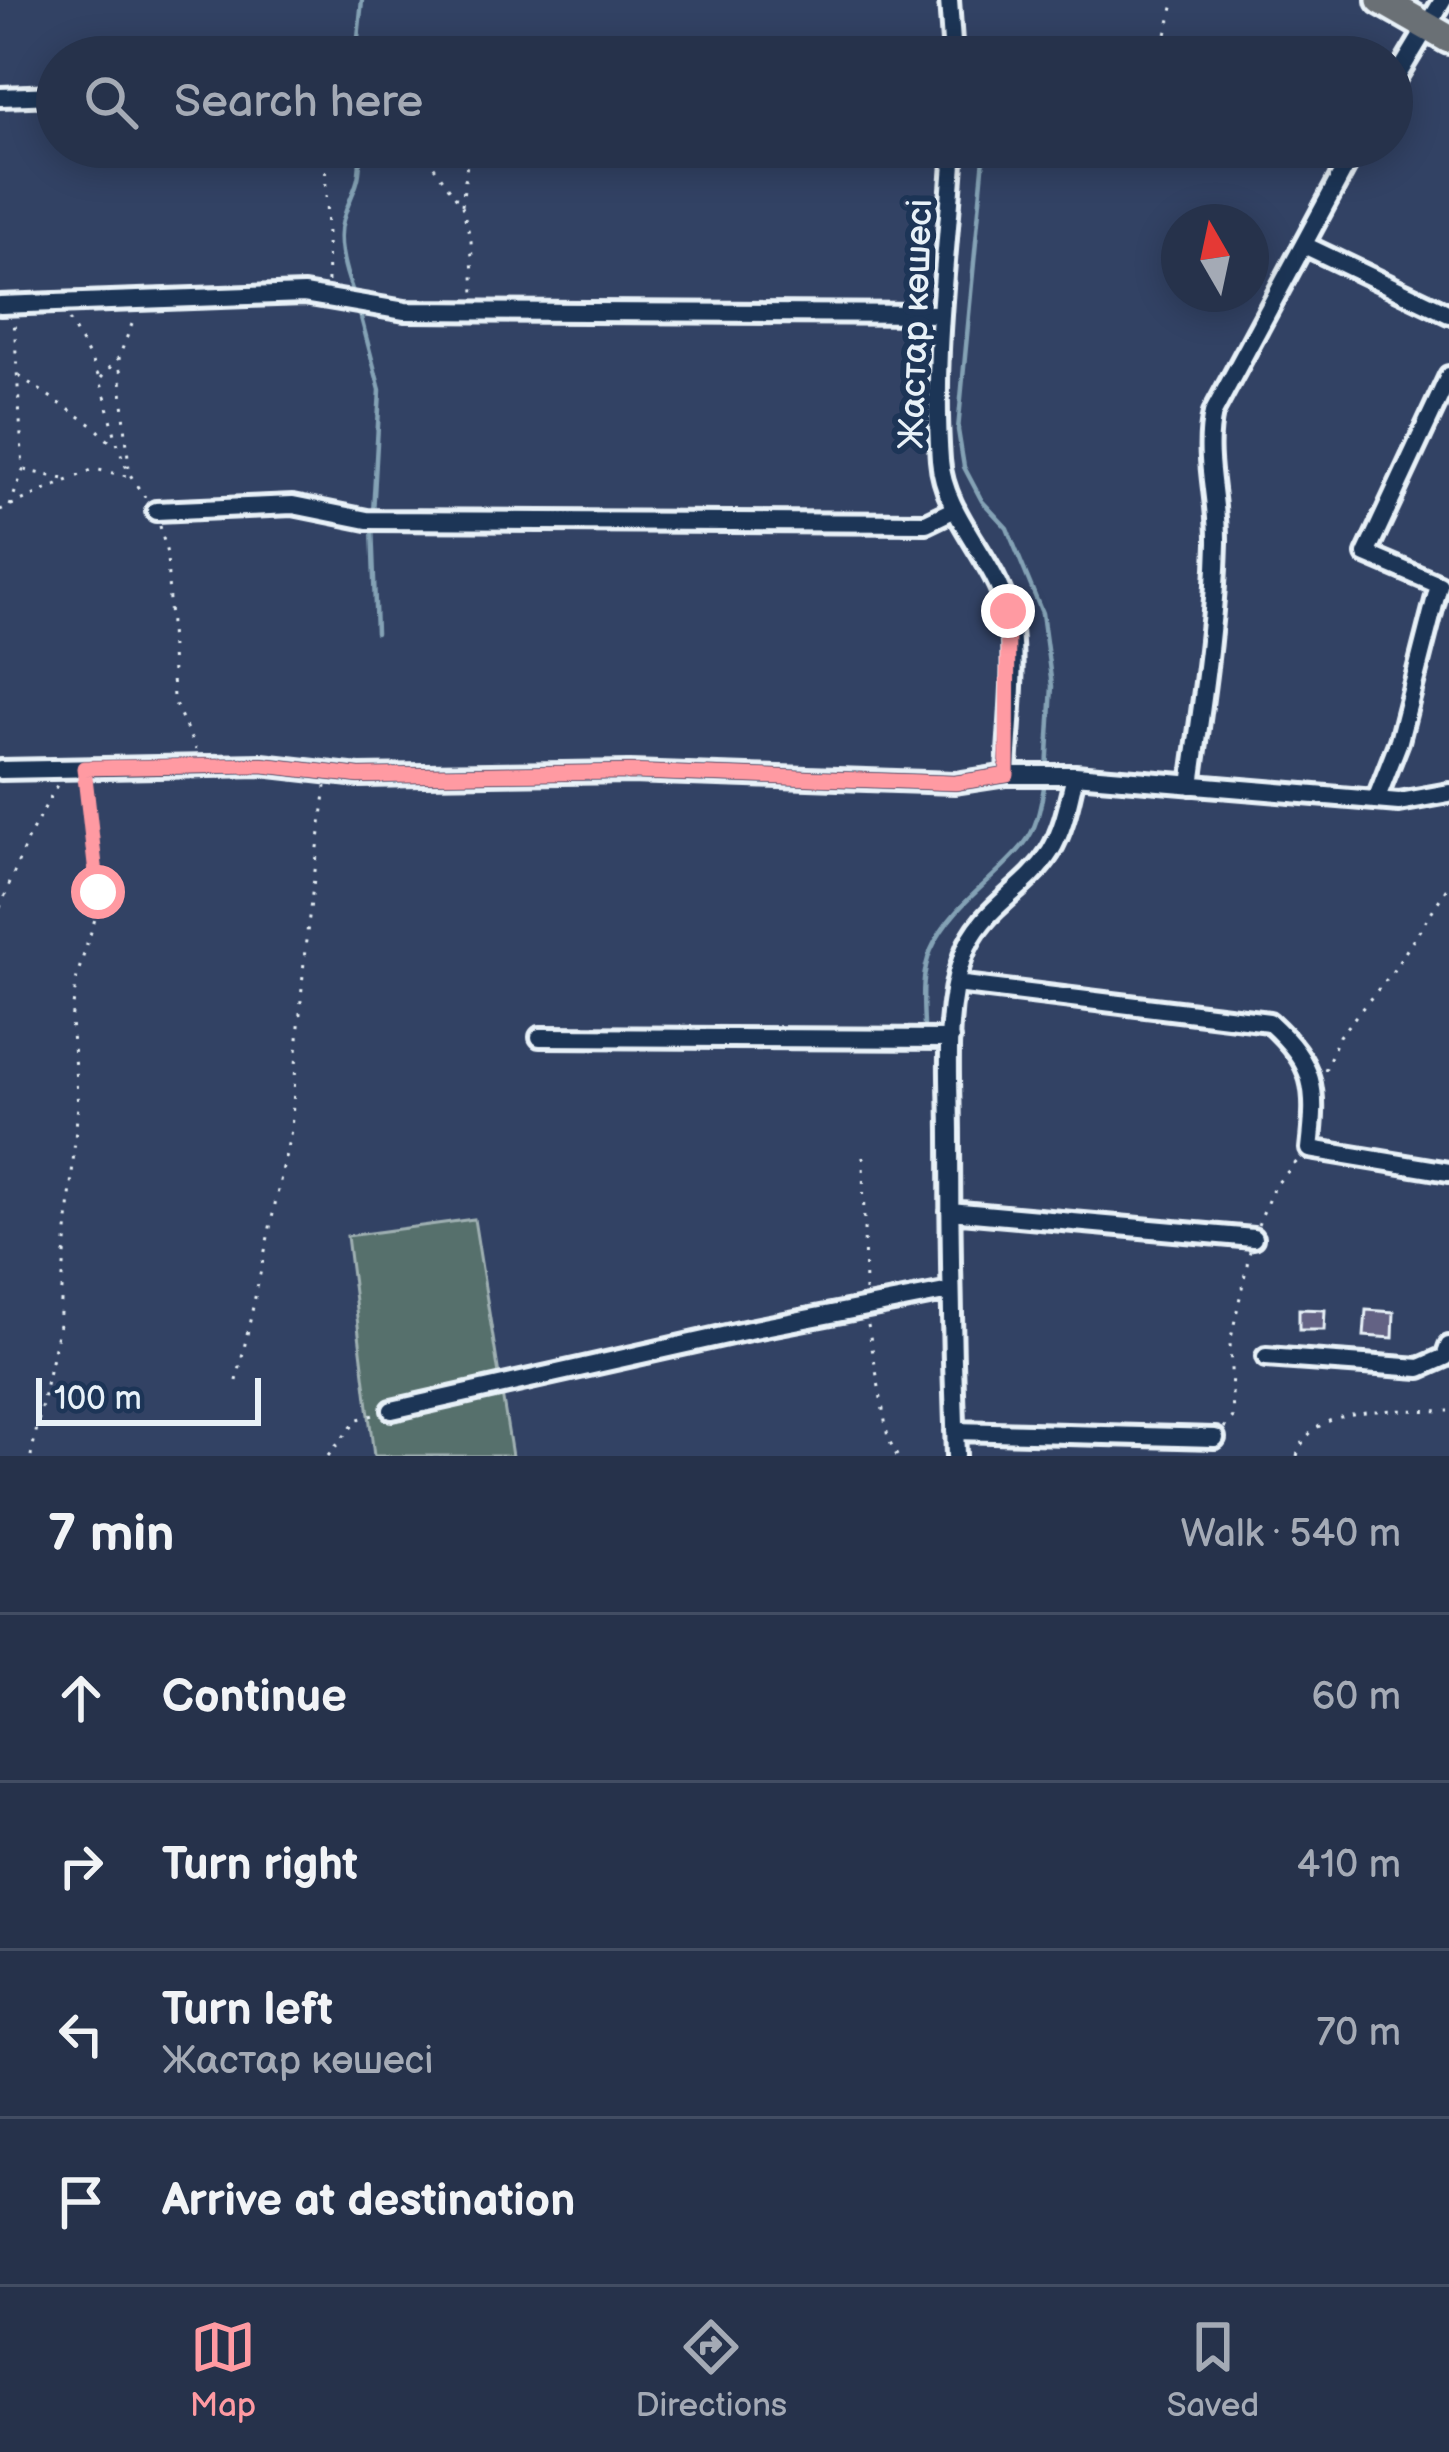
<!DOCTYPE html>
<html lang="en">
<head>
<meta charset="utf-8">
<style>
	body { margin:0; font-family:"Balsamiq Sans",sans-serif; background:#2e3a52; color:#f1f3f6 }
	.compass { position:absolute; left:1161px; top:204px; width:108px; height:108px; border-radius:50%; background:#26324b; box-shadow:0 6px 30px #0003; rotate:351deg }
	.scale { position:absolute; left:36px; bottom:30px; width:225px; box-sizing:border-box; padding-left:12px; border:6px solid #e8f1f8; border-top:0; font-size:33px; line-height:42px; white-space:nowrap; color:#e8f1f8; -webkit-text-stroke:9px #1d3557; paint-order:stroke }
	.stop { position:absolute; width:36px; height:36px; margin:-27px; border:9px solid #ff9aa2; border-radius:50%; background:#fff }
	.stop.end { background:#ff9aa2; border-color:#fff; box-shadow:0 3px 12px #0008 }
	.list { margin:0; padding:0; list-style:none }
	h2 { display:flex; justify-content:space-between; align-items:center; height:156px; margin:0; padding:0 48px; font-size:51px }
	h2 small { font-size:39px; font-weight:400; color:#a4aab5 }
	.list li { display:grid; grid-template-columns:78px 1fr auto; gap:36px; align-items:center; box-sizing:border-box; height:168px; padding:0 48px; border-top:3px solid #424d63 }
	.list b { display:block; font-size:45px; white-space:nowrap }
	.list p { margin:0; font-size:39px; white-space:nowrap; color:#a4aab5 }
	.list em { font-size:39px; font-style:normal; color:#a4aab5 }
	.icon { flex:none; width:66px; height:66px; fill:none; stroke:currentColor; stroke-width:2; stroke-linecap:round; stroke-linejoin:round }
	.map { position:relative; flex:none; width:1449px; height:1456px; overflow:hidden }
	.search { position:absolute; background:#26324b; box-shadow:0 6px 30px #0003; left:36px; right:36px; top:36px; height:132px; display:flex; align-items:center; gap:30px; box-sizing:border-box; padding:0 42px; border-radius:66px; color:#a4aab5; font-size:45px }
	.sheet { height:828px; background:#26324b }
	nav { display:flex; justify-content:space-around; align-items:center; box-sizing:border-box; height:168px; border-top:3px solid #424d63; background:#26324b; font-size:33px; color:#a4aab5 }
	nav a { display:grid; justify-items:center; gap:6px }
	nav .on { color:#ff9aa2 }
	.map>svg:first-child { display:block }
	.green { fill:#566f6c; stroke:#9fb0b2; stroke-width:3 }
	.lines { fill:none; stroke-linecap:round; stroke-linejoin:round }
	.stream { stroke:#84a2b5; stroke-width:4.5 }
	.building { fill:#636284; stroke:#e8f1f8; stroke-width:3 }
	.minor-casing { stroke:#e8f1f8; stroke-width:26 }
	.primary-casing { stroke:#e8f1f8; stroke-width:36 }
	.path { stroke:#e8f1f8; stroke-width:3; stroke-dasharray:3 9; stroke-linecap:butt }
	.minor { stroke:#1d3557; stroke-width:16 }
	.primary { stroke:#6b6f75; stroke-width:27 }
	.route { stroke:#ff9aa2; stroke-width:15 }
	.labels { text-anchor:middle; stroke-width:12; stroke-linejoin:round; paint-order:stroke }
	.street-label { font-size:36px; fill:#e8f1f8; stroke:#1d3557 }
</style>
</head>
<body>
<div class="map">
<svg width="1449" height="1456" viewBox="0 0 1449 1456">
	<rect width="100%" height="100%" fill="#324264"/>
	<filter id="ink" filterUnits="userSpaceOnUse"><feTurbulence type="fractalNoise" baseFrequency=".00833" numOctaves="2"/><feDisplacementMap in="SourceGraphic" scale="24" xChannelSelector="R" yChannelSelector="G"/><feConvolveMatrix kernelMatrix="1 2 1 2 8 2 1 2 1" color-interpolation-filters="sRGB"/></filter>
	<g filter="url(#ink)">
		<path class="green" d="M474,1219L512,1456H374L347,1236Z"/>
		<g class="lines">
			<path class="stream" d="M356,57L362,0
				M994,57V51
				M985,147L958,430L964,467L982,501L1007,528L1042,613L1052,686L1047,771
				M354,295C346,274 336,243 343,220C353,185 361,190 360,147
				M358,306L380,390L373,513
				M372,525L376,633
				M924,1025C923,1000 921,974 931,950C951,905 994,881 1024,844C1038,827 1041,803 1045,782"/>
		</g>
		<path class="building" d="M1299,1309L1325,1310L1324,1330H1299Z
			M1366,1310L1394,1312L1393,1338L1364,1336Z"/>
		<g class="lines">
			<g class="minor-casing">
				<path id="minor" d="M949,0L953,57
					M1392,85L1443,0
					M0,97L57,95
					M954,147C948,250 932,356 940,460C944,515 993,556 1007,609C1019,651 1008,730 1007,775
					M1304,245L1449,314
					M0,305L304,294L405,311L941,314
					M156,511L293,505L367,520L926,523L955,509
					M0,770L262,765L359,776L630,772L955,783L1007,775H1075L1399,802L1449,793
					M1191,785C1202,704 1215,624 1217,543C1218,498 1203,457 1213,413L1356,147
					M1376,800L1399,741L1439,585L1366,554L1449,376
					M956,984L1269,1022C1316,1065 1317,1088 1310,1149L1449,1172
					M540,1037L950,1039
					M950,1211L1253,1238
					M1266,1357L1420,1368L1445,1357L1449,1346
					M392,1410L749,1330L950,1291
					M955,1431L1215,1438
					M956,1456C952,1349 950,1243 950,1137C950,1077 943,1013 963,956C980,907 1024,893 1050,852C1064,829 1069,801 1075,775"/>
			</g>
			<g class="primary-casing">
				<path id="primary" d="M1381,0L1449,39"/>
			</g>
			<path class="path" d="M1160,57L1175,0
				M325,147L328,284
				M420,147L462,206L471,241L474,293
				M968,152L1013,156L1028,147
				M462,205L469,147
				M69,320C79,340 93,360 100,381C117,427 112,454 145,497
				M119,357L129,469
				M19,376L95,427L112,444
				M101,378L119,357L134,319
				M25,470L68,480
				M10,506L23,470L14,320
				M0,510L94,469L127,476
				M160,526L167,554L173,699L196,750
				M0,908L27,840L57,785
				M1325,1070L1339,1036L1391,974L1449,885
				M863,1156L865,1292
				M1258,1225L1273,1188L1300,1158
				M868,1325L888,1438L897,1456
				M237,1381L291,1130L305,948L326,786
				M1224,1428L1233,1417L1230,1343L1250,1251
				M31,1456L59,1324L78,1105L71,1021L77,976L95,919L98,892L86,782
				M328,1456L358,1419L374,1415
				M1297,1456C1312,1400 1404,1411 1449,1411"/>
			<use href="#minor" class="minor"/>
			<use href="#primary" class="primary"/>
		</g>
	</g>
	<g class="lines" filter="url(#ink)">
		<path class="route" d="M98,892L84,768L262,765L359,776L630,772L955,783L1007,775L1008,611"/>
	</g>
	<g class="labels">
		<g class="street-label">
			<text transform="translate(914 324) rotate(-88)" y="13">Жастар көшесі</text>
		</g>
	</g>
</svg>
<svg class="compass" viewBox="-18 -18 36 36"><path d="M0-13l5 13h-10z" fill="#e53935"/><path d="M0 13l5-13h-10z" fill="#a4aab5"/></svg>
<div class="scale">100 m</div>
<div class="stop" style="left:98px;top:892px"></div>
<div class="stop end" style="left:1008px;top:611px"></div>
<div class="search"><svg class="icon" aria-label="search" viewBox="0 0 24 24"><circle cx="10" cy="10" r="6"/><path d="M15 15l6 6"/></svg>Search here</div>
</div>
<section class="sheet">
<h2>7 min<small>Walk · 540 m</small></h2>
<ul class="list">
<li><svg class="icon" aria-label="ahead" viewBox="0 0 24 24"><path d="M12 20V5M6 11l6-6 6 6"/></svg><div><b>Continue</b></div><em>60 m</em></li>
<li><svg class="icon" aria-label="right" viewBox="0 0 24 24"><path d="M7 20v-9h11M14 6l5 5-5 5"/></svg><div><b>Turn right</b></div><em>410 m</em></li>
<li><svg class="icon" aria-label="left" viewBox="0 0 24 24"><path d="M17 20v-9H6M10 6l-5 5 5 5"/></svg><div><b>Turn left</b><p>Жастар көшесі</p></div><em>70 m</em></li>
<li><svg class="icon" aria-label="arrive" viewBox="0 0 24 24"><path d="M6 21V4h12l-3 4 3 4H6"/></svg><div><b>Arrive at destination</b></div></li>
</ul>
</section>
<nav>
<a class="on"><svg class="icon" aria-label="map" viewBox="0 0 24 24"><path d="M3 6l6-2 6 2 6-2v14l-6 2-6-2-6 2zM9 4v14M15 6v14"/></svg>Map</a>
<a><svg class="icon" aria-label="directions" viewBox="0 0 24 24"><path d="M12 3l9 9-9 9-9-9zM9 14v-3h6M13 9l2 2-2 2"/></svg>Directions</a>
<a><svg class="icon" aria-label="saved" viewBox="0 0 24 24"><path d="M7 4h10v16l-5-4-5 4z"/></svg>Saved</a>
</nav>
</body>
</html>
